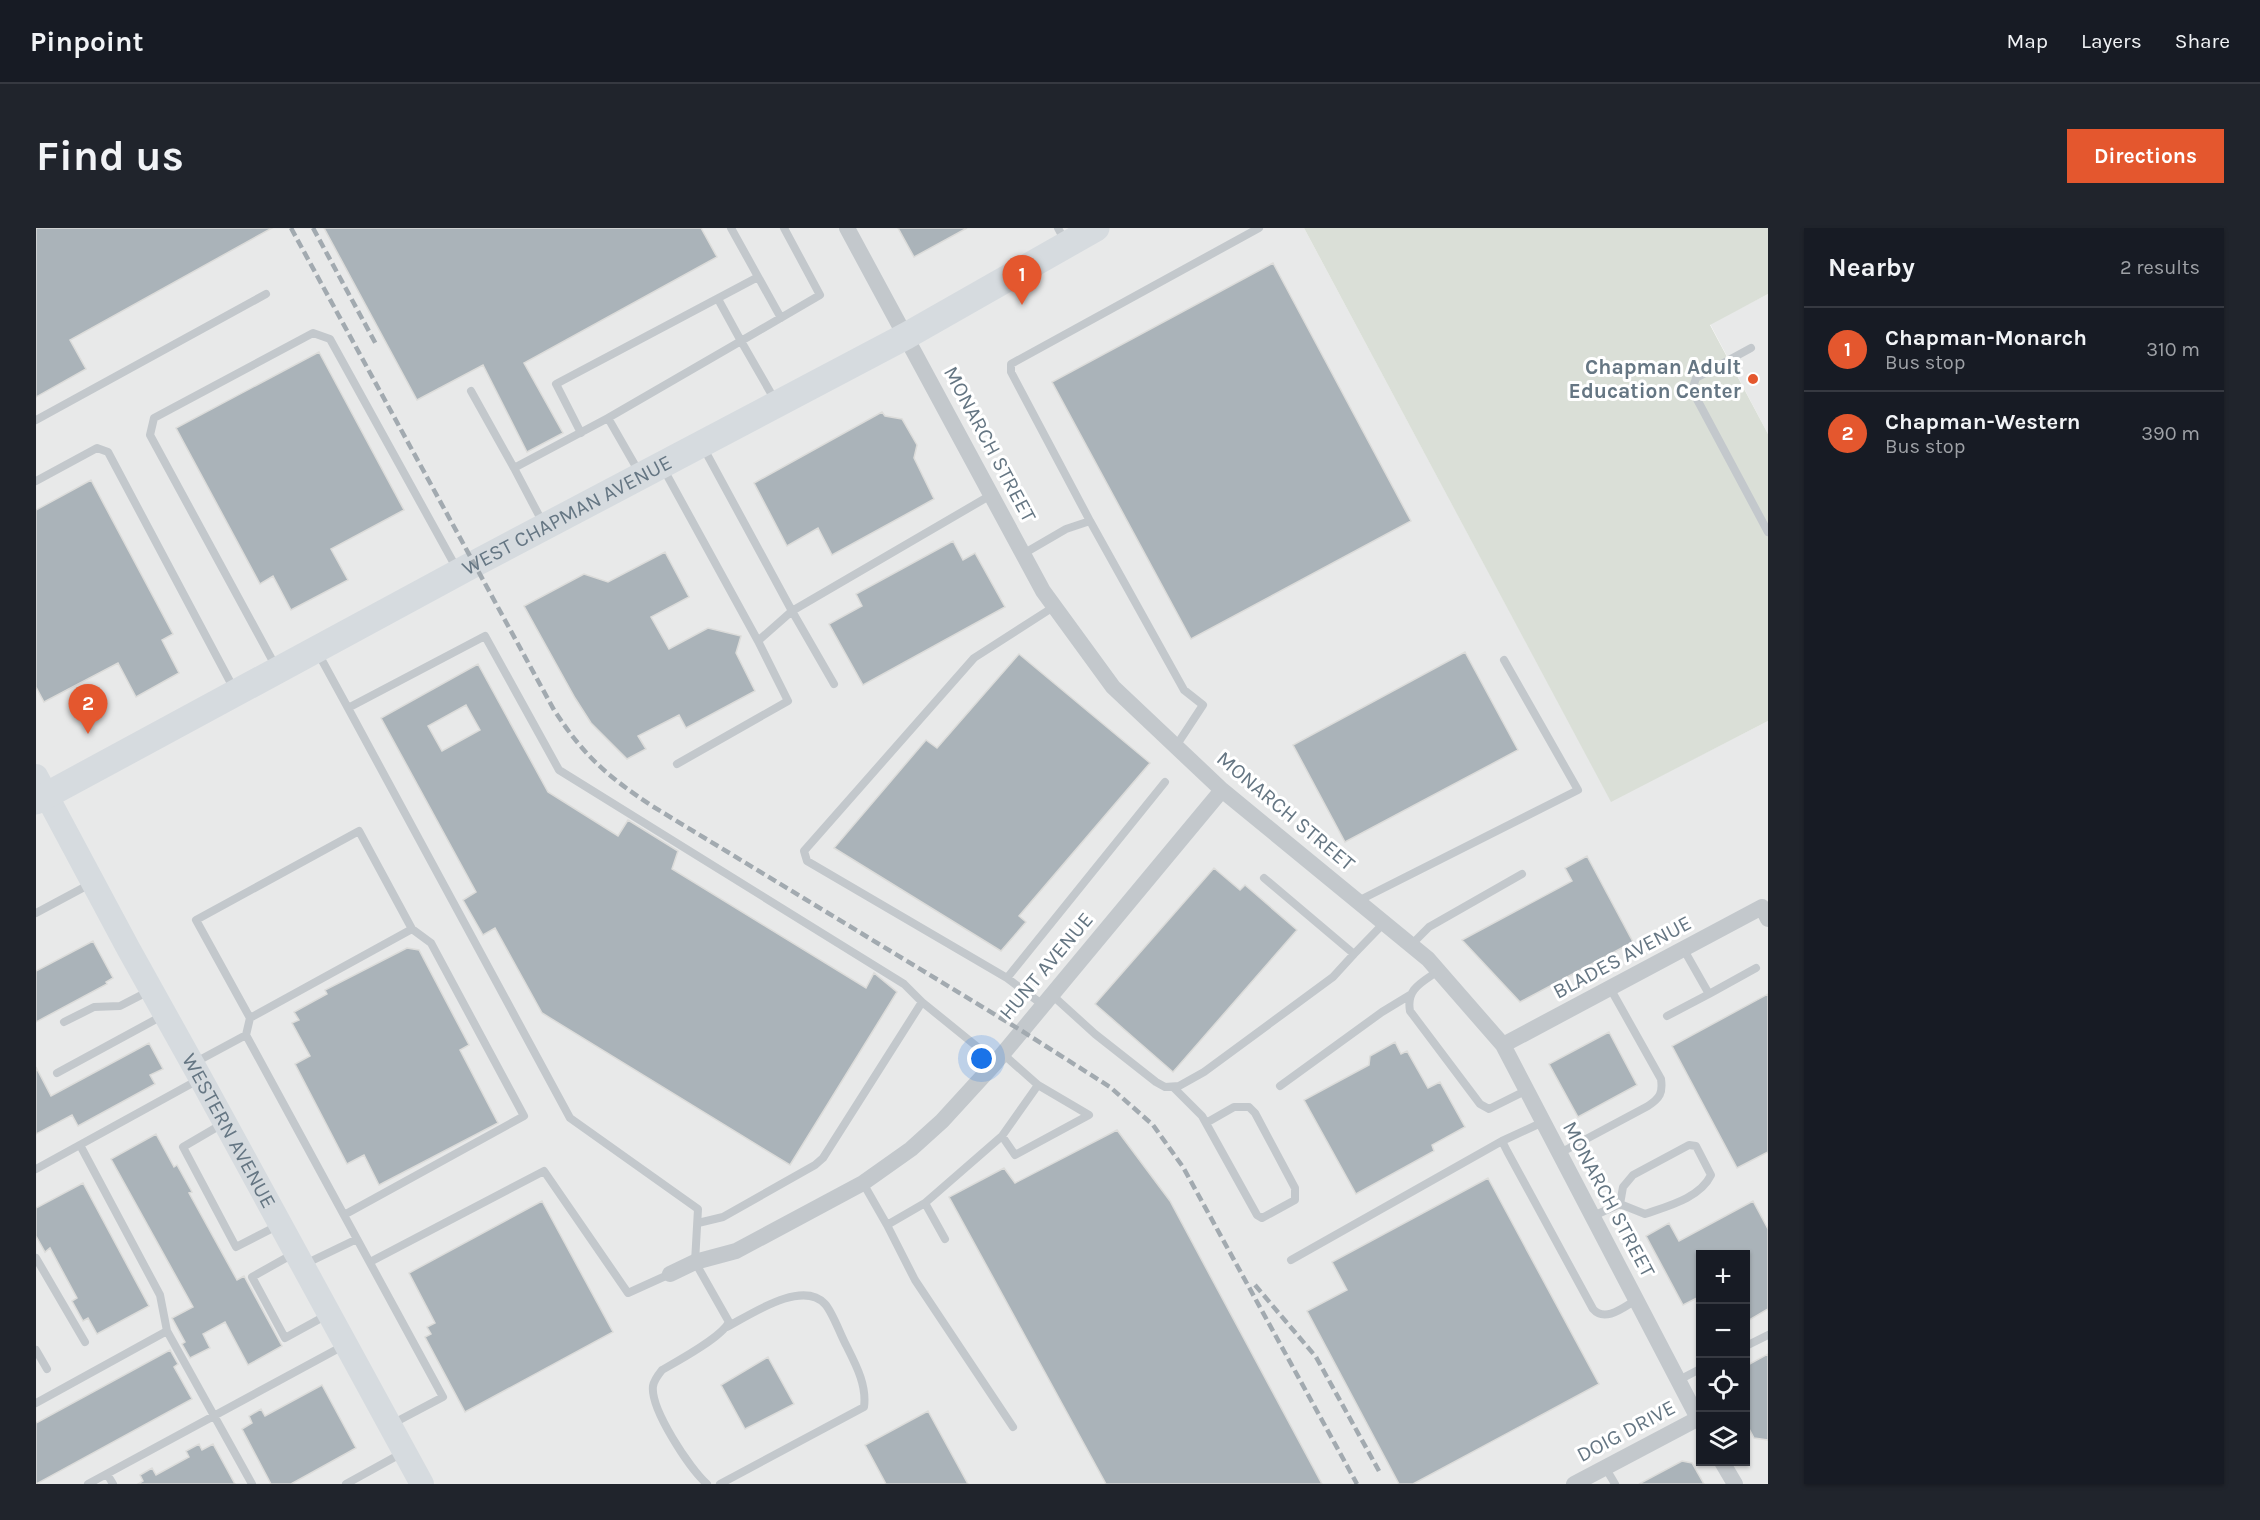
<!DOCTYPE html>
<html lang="en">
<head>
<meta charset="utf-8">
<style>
	body { margin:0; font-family:Karla,sans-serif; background:#20242c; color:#f1f3f6 }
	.controls { position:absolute; right:18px; bottom:18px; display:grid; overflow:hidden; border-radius:0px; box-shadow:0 2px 4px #0004 }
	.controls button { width:54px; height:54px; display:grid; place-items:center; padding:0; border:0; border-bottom:2px solid #363941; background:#171b24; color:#f1f3f6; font:30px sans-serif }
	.you { position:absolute; left:946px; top:831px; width:21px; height:21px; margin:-15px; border:4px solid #fff; border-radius:50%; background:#1a73e8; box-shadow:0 0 0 9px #1a73e833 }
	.badge { display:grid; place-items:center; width:39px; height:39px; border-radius:50%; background:#e4572e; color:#fff; font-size:20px; font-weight:700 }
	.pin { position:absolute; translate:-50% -50px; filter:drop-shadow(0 2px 3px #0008) }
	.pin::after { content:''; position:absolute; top:32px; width:21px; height:18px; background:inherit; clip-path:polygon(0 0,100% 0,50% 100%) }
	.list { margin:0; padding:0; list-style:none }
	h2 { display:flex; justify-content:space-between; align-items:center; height:78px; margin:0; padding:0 24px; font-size:26px }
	h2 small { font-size:20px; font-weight:400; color:#9ea1a6 }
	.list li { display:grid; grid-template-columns:39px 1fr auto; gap:18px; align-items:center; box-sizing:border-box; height:84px; padding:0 24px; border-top:2px solid #363941 }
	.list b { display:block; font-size:22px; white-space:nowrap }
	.list p { margin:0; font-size:20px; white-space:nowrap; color:#9ea1a6 }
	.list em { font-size:20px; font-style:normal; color:#9ea1a6 }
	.icon { flex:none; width:33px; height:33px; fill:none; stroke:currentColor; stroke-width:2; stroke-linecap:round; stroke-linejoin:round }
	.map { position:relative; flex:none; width:1732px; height:1256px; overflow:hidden; border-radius:0px }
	header { display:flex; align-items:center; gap:36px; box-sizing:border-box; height:84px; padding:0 30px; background:#171b24; border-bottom:2px solid #363941 }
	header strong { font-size:28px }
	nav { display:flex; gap:33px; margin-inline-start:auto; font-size:21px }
	.intro { display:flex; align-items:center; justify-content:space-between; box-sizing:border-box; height:144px; padding:0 36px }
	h1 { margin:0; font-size:42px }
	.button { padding:15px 27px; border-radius:0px; background:#e4572e; color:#fff; font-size:21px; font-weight:700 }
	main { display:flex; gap:36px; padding:0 36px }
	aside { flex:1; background:#171b24; border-radius:0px; box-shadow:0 2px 4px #0004 }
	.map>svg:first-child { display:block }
	.built { fill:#e8e9e9; fill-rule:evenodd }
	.green { fill:#dadfd7 }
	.building { fill:#aab3b9; stroke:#dcdcda; stroke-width:1.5; fill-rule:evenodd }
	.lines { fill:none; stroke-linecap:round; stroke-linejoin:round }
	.lane { stroke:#c3c8cc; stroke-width:8 }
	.street { stroke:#c3c8cc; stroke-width:16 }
	.secondary { stroke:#d6dbdf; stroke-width:24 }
	.primary { stroke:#d6dbdf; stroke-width:27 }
	.rail { stroke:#a2aab0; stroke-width:4.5; stroke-dasharray:9 4.5; stroke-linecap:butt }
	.poi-dot { fill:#e4572e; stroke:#fff; stroke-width:2 }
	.labels { text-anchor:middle; stroke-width:6; stroke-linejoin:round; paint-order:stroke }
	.poi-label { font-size:21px; font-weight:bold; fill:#657683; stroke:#fff; text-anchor:end }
	.street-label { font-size:21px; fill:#657683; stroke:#fff }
</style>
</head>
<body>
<header>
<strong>Pinpoint</strong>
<nav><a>Map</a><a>Layers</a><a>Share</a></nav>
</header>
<div class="intro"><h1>Find us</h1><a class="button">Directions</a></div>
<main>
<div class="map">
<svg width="1732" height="1256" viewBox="0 0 1732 1256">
	<rect width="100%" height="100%" fill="#fafaf8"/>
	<path class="built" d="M0,0H1268L1575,573L1732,493V1256H0ZM1664,1026H1710V1234H1664Z
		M1732,66V206L1674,96Z"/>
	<path class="green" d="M1268,0H1732V66L1674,97L1732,206V493L1575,574Z"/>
	<path class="building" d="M0,0H236L34,112L50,141L0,169Z
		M288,0H665L681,29L488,135L527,205L491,224L447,137L381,172Z
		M862,0H931L878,29Z
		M1237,35L1375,293L1155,411L1016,154Z
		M283,124L368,282L295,321L312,352L255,382L237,348L224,356L140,200Z
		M846,184L849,188L866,191L881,217L878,230L898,271L796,327L782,300L751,318L718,255Z
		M55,252L137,406L126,412L143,445L100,469L82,435L8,474L0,459V282Z
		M917,313L927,332L939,325L969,379L827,457L793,396L826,378L820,366Z
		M629,324L653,369L615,389L633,421L672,400L705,408L700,425L719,463L650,500L643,487L602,508L610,521L591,531L555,495L539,470L488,378L548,346L572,354Z
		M1429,424L1482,522L1309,614L1257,517Z
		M983,426L1114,535L983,688L990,694L965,723L798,620L890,512L901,520Z
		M442,436L512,564L582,608L592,592L642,623L636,641L830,760L838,745L861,764L754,937L506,785L459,700L447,707L427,672L440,664L345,490ZM430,477L444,502L406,523L392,498Z
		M1551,628L1597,714L1484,774L1426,712L1536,653L1529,640Z
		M1178,640L1204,662L1209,657L1261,702L1137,844L1059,776Z
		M57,713L77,750L70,754L71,756L0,794V743Z
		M371,720L383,722L433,817L424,822L462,895L343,957L328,927L311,936L259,836L274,828L256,795L263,792L258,784L291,766L289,762Z
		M1732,766V924L1701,940L1636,818Z
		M1573,804L1601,857L1542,889L1513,836Z
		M1359,814L1365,826L1371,823L1392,860L1404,854L1429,899L1396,917L1398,923L1320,966L1268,872L1333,837L1334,828Z
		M113,815L127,841L114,847L119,856L42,898L36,887L0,906V839L15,868Z
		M1081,902L1134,973L1286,1256H1070L913,969L968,940L979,955Z
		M120,906L138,939L141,937L156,964L153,965L201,1052L208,1048L246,1118L212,1137L189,1094L167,1106L174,1120L154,1130L146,1116L149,1114L136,1090L157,1079L75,931Z
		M1452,950L1563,1156L1377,1256H1363L1271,1083L1311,1062L1296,1034Z
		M47,955L113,1078L61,1106L52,1090L47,1093L36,1073L41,1070L14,1020L9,1024L0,1008V980Z
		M506,973L577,1104L429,1184L389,1109L395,1106L391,1099L399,1095L373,1045Z
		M1717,973L1732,1001V1081L1710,1094V1026H1665V1068L1647,1077L1610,1008L1633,995L1643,1013Z
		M134,1122L142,1136L138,1139L156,1171L0,1256V1195Z
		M1732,1126V1212L1718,1210L1710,1195V1138Z
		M732,1129L758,1176L709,1201L685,1157Z
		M286,1157L320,1220L255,1256H235L206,1201L216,1195L213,1188L225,1181L229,1188Z
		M892,1183L932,1256H850L829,1217Z
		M163,1216L166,1222L177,1216L199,1256H102L107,1253L104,1247L116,1240L120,1247L153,1229L150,1223Z
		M1646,1233L1656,1235L1668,1256H1603Z"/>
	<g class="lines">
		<path class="lane" d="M695,0L745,90
			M1022,0L1029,13
			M682,71L705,113L784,67L748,0
			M1715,120L1660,150L1656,162L1732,304
			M435,163L478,240
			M572,190L705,113L740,174
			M0,192L230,66
			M545,205L520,156L722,49
			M667,219L756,383L722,413
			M627,240L722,413L752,473L641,536
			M0,253L61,220L72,224L198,461
			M1054,293L975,144V136L1223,0
			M507,295L478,240L572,190L603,244
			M987,326L1030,301L1054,293L1148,462L1167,477L1140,518
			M282,425L312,480
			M240,439L114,207L118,190L277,105L294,111L421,341
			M798,456L756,383L955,267
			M1228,650L1318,726L1348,695
			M1322,673L1542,562L1468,432
			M0,685L56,655
			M1375,717L1393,699L1486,646
			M1402,743C1385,755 1370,761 1374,783L1444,876L1453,881L1491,862
			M971,750L1129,554
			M1673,766L1720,740
			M1016,767L1059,806L1120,854L1129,859L1143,858L1168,844L1297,749L1318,726
			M1007,777L971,750L771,633L768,623L938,430L1019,378
			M1631,788L1673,766L1648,722
			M214,790L376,701
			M28,794L58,779L84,778L115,762
			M210,807L214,790L160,692L323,603L376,701L395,715L488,888L308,987
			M158,835L210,807L321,1011L267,1037
			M21,845L126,788
			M1244,858L1346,784L1374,767
			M1137,859L1166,888L1221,987L1226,990L1259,972V960L1219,885L1213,879H1198L1170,895
			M1507,894L1466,913L1471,923L1557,1081C1569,1095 1588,1079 1600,1072
			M188,895L147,919L200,1019L241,998
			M966,908L979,927L1053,887L1002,857
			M44,917L124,1067L131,1103L216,1256
			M1524,925L1612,878C1624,870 1627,865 1625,851L1574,760
			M0,941L162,852
			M827,955L851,997L889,975L966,908L1002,857L967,826
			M889,975L909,1011
			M1557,988L1584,976L1609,986C1632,978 1664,970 1675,947L1660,918L1653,917L1597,947L1587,959L1584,976
			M662,995L687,989L779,937L787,930L886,774L960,834
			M851,997L879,1052L977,1199
			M321,1011L407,1169L354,1197
			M257,1026L216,1049L249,1110L291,1087
			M0,1030L49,1114
			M1255,1032L1466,913
			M334,1034L508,943L592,1065L634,1046
			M1710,1118L1732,1107
			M0,1122L11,1141
			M1643,1152L1664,1141
			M0,1175L131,1103
			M1569,1239L1579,1256
			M71,1246L77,1256
			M52,1256L307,1118
			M310,1256L368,1224
			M671,1256C654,1241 614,1181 617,1158C618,1152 622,1147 626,1142C642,1133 686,1109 693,1094L659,1034L662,981L534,890L312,480L449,408L523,542L868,756L886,774
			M684,1256L828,1179C831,1157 820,1137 810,1117C804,1106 797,1085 789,1076C766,1051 714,1087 691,1099"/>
		<path class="street" d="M811,0L1007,363L1077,459L1186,562L1392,731L1467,817L1664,1194
			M1467,817L1726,679L1732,691
			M634,1046L659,1034L700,1023L827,955L875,921L906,893L960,834L1186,562
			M1686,1234L1699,1256
			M1538,1256L1663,1190"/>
		<path class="secondary" id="s1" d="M0,548L92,720L165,851L386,1256"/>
		<path class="primary" id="s2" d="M0,573L438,336L870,108L1060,0"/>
		<path class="rail" d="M255,0L518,482C548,528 571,548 616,578L986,803L1074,859L1117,897L1147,939L1321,1256
			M277,0L341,118
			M1219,1057L1280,1129L1343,1243"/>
	</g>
	<circle class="poi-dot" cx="1717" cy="151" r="6"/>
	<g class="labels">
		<g class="poi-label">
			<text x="1705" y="146">Chapman Adult<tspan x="1705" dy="24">Education Center</tspan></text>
		</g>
		<g class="street-label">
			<text transform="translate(954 216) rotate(62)" y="7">MONARCH STREET</text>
			<text dy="7" stroke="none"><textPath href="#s2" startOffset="603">WEST CHAPMAN AVENUE</textPath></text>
			<text transform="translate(1250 583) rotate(40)" y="7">MONARCH STREET</text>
			<text transform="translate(1586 729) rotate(-28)" y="7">BLADES AVENUE</text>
			<text transform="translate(1010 738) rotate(-50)" y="7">HUNT AVENUE</text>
			<text dy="7" stroke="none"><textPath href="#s1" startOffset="404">WESTERN AVENUE</textPath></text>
			<text transform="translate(1573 971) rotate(62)" y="7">MONARCH STREET</text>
			<text transform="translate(1590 1203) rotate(-28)" y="7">DOIG DRIVE</text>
		</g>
	</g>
</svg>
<div class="controls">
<button>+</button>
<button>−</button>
<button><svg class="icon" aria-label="locate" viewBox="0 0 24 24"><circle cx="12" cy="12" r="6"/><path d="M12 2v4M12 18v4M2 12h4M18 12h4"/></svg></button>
<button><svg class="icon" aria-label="layers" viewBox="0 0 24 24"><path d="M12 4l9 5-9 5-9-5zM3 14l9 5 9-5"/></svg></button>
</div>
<div class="you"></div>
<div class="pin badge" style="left:986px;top:77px">1</div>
<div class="pin badge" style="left:52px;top:506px">2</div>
</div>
<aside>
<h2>Nearby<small>2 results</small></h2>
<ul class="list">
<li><span class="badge">1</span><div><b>Chapman-Monarch</b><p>Bus stop</p></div><em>310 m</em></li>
<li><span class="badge">2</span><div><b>Chapman-Western</b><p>Bus stop</p></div><em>390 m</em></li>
</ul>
</aside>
</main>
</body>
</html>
